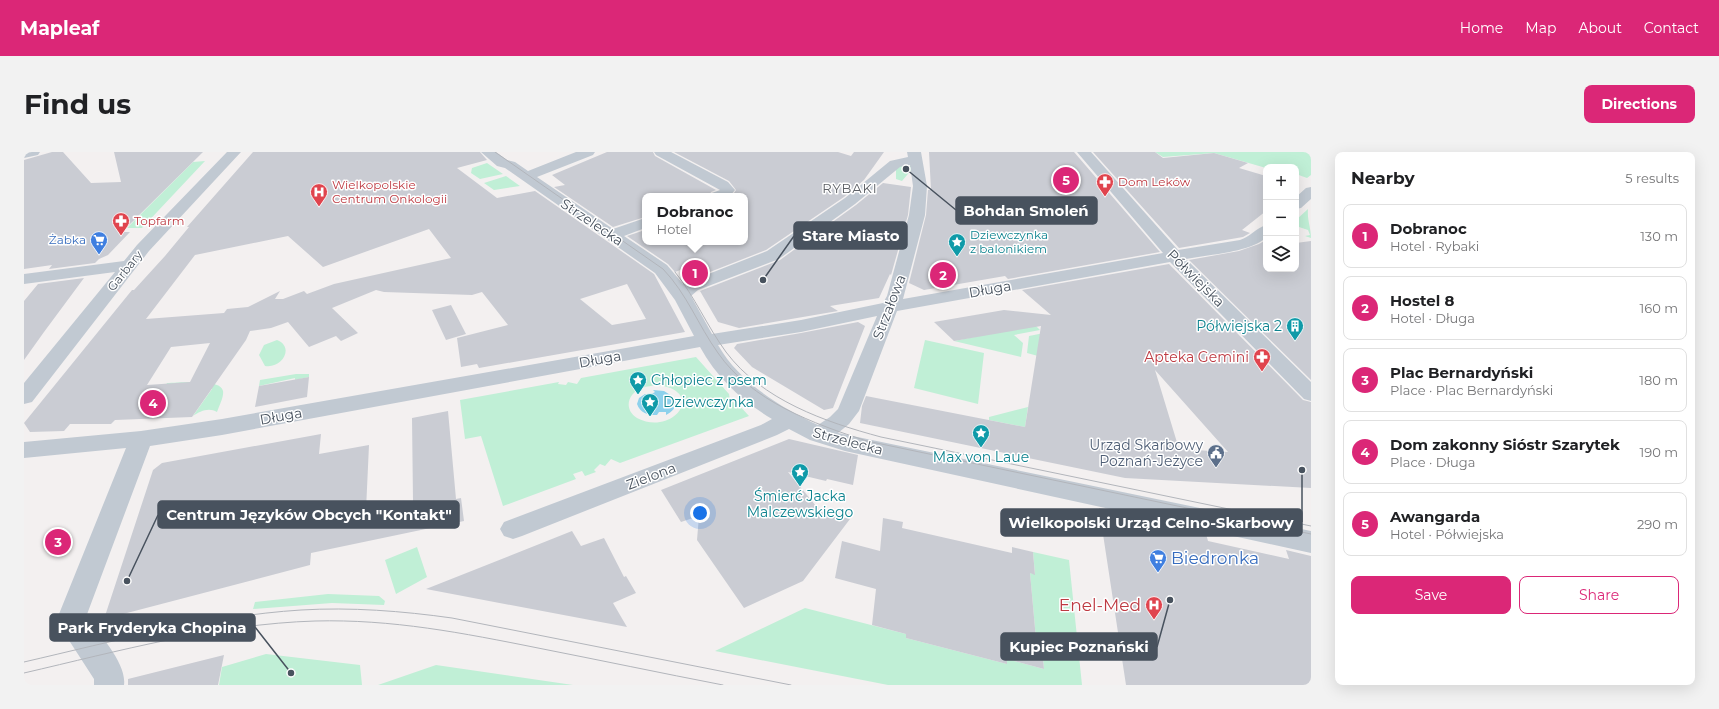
<!DOCTYPE html>
<html lang="en">
<head>
<meta charset="utf-8">
<style>
	body { margin:0; font-family:Montserrat,sans-serif; background:#f2f2f2; color:#202124 }
	.controls { position:absolute; right:12px; top:12px; display:grid; overflow:hidden; border-radius:8px; box-shadow:0 4px 16px #0002 }
	.controls button { width:36px; height:36px; display:grid; place-items:center; padding:0; border:0; border-bottom:1px solid #e0e0e0; background:#fff; color:#202124; font:20px sans-serif }
	.you { position:absolute; left:676px; top:361px; width:14px; height:14px; margin:-10px; border:3px solid #fff; border-radius:50%; background:#1a73e8; box-shadow:0 0 0 6px #1a73e833 }
	.badge { display:grid; place-items:center; width:26px; height:26px; border-radius:50%; background:#db2777; color:#fff; font-size:13px; font-weight:700 }
	.pin { position:absolute; translate:-50% -50%; border:2px solid #fff; box-shadow:0 1px 4px #0006 }
	.popup { position:absolute; left:618px; top:41px; width:106px; height:52px; box-sizing:border-box; display:grid; place-content:center; border-radius:8px; background:#fff; filter:drop-shadow(0 1px 3px #0005); font-size:13px; white-space:nowrap; color:#757577 }
	.popup b { font-size:15px; color:#202124 }
	.popup::after { content:''; position:absolute; left:50%; top:100%; margin-left:-8px; border:8px solid transparent; border-top-color:#fff }
	.list { margin:0; padding:0; list-style:none }
	h2 { display:flex; justify-content:space-between; align-items:center; height:52px; margin:0; padding:0 16px; font-size:17px }
	h2 small { font-size:13px; font-weight:400; color:#757577 }
	.list li { display:grid; grid-template-columns:26px 1fr auto; gap:12px; align-items:center; box-sizing:border-box; height:64px; margin:0 8px 8px; padding:0 8px; border:1px solid #e0e0e0; border-radius:8px }
	.list b { display:block; font-size:15px; white-space:nowrap }
	.list p { margin:0; font-size:13px; white-space:nowrap; color:#757577 }
	.list em { font-size:13px; font-style:normal; color:#757577 }
	.actions { display:flex; gap:8px; padding:12px 16px }
	.actions a { flex:1; padding:9px 0; border:1px solid #db2777; border-radius:8px; text-align:center; font-size:14px; color:#db2777 }
	.actions .main { background:#db2777; color:#fff }
	.icon { flex:none; width:22px; height:22px; fill:none; stroke:currentColor; stroke-width:2; stroke-linecap:round; stroke-linejoin:round }
	.map { position:relative; flex:none; width:1287px; height:533px; overflow:hidden; border-radius:8px }
	header { display:flex; align-items:center; gap:24px; box-sizing:border-box; height:56px; padding:0 20px; background:#db2777; color:#fff }
	header strong { font-size:19px }
	nav { display:flex; gap:22px; margin-inline-start:auto; font-size:14px }
	.intro { display:flex; align-items:center; justify-content:space-between; box-sizing:border-box; height:96px; padding:0 24px }
	h1 { margin:0; font-size:28px }
	.button { padding:10px 18px; border-radius:8px; background:#db2777; color:#fff; font-size:14px; font-weight:700 }
	main { display:flex; gap:24px; padding:0 24px }
	aside { flex:1; background:#fff; border-radius:8px; box-shadow:0 4px 16px #0002 }
	.map>svg:first-child { display:block }
	.green { fill:#c0efd6; fill-rule:evenodd }
	.water { fill:#8dd1ec }
	.building { fill:#caccd3; fill-rule:evenodd }
	.lines { fill:none; stroke-linecap:round; stroke-linejoin:round }
	.minor { fill:#c1c9d2; fill-rule:evenodd }
	.tram { stroke:#b2b5bb; stroke-width:1 }
	.labels { text-anchor:middle; stroke-width:3; stroke-linejoin:round; paint-order:stroke }
	.far-health-label { font-size:12px; fill:#be3a42; stroke:#fff; text-anchor:start }
	.far-culture-label { font-size:12px; fill:#0d838f; stroke:#fff; text-anchor:start }
	.far-shop-label { font-size:12px; fill:#366cbe; stroke:#fff; text-anchor:end }
	.far-street-label { font-size:12px; fill:#48525e; stroke:#fff }
	.far-neighbourhood-label { font-size:13px; letter-spacing:1px; fill:#5d6065; stroke:#fff }
	.street-label { font-size:14px; fill:#48525e; stroke:#fff }
	.culture-label { font-size:14px; fill:#0d838f; stroke:#fff; text-anchor:start }
	.health-label { font-size:14px; fill:#be3a42; stroke:#fff; text-anchor:end }
	.service-label { font-size:14px; fill:#4e5e75; stroke:#fff; text-anchor:end }
	.near-shop-label { font-size:17px; fill:#366cbe; stroke:#fff; text-anchor:start }
	.near-health-label { font-size:17px; fill:#be3a42; stroke:#fff; text-anchor:end }
	.leader { fill:none; stroke:#48525e; stroke-width:1.5 }
	.callout-dot { fill:#48525e; stroke:#fff; stroke-width:1.5 }
	.callout { fill:#48525e; stroke:#48525e; stroke-width:1.5 }
	.callout-label { font-size:15px; text-anchor:middle; font-weight:bold; fill:#fff }
</style>
</head>
<body>
<header>
<strong>Mapleaf</strong>
<nav><a>Home</a><a>Map</a><a>About</a><a>Contact</a></nav>
</header>
<div class="intro"><h1>Find us</h1><a class="button">Directions</a></div>
<main>
<div class="map">
<svg width="1287" height="533" viewBox="0 0 1287 533">
	<rect width="100%" height="100%" fill="#f3f0f0"/>
	<path class="green" d="M1131,0H1287V23L1283,26L1272,22V15H1242V16L1190,1L1139,5Z
		M181,9L118,76H103L169,10Z
		M463,11L479,22L456,27L447,21L448,16Z
		M876,13L887,14L888,17L878,29L872,27V16Z
		M482,24L496,34L470,38L460,31Z
		M1284,57C1283,68 1287,76 1287,86L1281,84L1286,83L1284,78L1272,74V68Z
		M1011,173L1016,178L990,183L999,191L997,205L930,189Z
		M1020,181L1014,204L1003,201L1005,184Z
		M253,188C271,195 258,217 241,214L235,203L240,193Z
		M901,188L960,201L954,252L890,236Z
		M672,205L705,242L706,249L714,252L725,264L596,311L587,307L581,314L576,312L570,318L572,320L561,324L558,319L549,322L552,327L479,354L457,284L441,287L436,248L535,230L534,232L542,233L544,230L553,232L557,226ZM633,233C684,239 648,285 613,266C599,257 604,241 618,236C623,234 628,234 633,233Z
		M272,222H285V225L271,228V226L235,234L236,228Z
		M143,231C153,231 197,226 199,239C200,245 195,254 193,260C185,255 176,259 169,264L188,237L140,238Z
		M1004,255L1001,275L965,268V265Z
		M393,395L403,425L372,442L361,408Z
		M1009,400L1045,408L1058,533H864L691,499L781,456L882,482V486L983,512V507L1020,517L1017,489L1012,487L1006,421L1011,422Z
		M304,442L355,444L361,449L360,453L308,451L229,457L231,450Z
		M242,502L336,513L338,533H195L198,515Z
		M412,513L549,533H354Z"/>
	<path class="water" d="M629,238L640,239L648,244L646,245L649,250L652,249C652,256 648,260 642,263V260H635L633,263C624,263 616,261 613,252L615,246L621,242L626,243L631,240Z"/>
	<path class="building" d="M28,0H39L67,31L97,30L90,0H179L98,80H106L84,103L75,107L71,111L25,117L28,113L0,117V8Z
		M229,0H456L463,8L433,16L473,46L511,39L630,122L661,180L455,216L453,212L437,215L433,186L484,173L458,140L448,143L360,140L352,138L308,156L334,181L317,189L312,184L285,195L264,170L247,176L226,179L222,188L168,265L91,268L87,272H46L40,279L6,280L0,271L108,138H110L141,104L165,75H163ZM405,77L427,106L310,132L283,142L280,139L259,147H251L256,139L224,155L203,157L200,161L122,167L171,103L264,84L299,115ZM603,132L622,167L588,173L556,147ZM186,191L166,230L123,233L147,195Z
		M583,0H629L631,4L692,38L687,40L685,44H621V65L589,75L530,35L541,33L528,23Z
		M650,0H814L827,4L830,0H860L840,28L820,45L742,98L668,127L659,117L651,120L644,112L603,84L621,78V90H721V44H708L712,38L705,29Z
		M905,0H1050L1136,100L984,127L981,124L900,138L885,131L902,63L904,38H907Z
		M1069,0H1131L1139,6L1190,1L1224,11L1215,16L1242,24V59L1218,78L1226,81L1219,85L1155,96Z
		M859,31L887,35L884,63L867,123L866,122L855,146L806,154L814,159L715,176L694,170L676,139L756,108L832,53Z
		M1242,88V117H1272V91L1287,89V228L1165,108L1215,99L1235,92Z
		M1145,112L1279,248L1287,250V336L1101,326L836,271L838,254L842,244L1001,275L1017,174L930,189L910,170L980,158L1027,163L998,138ZM1131,218L1204,300L1155,297Z
		M60,126L20,180L0,208V149L14,132Z
		M427,153L442,182L422,188L408,158Z
		M834,170L841,174L809,256L800,258L728,215L710,196L713,192L777,181Z
		M285,225L283,245L231,255L235,234Z
		M424,259L432,347L437,346L440,369L287,401L286,413L80,467L129,318L138,311L297,282L295,302L345,293L342,358L389,349L388,266Z
		M765,287L834,303L829,333L803,327L802,329L764,320L797,360L826,367L779,429L720,456L673,388L675,364L657,370L637,338Z
		M1075,356L1139,370V372L1182,382L1184,389L1265,407L1262,398L1287,404V533H1102Z
		M859,366L879,370L878,376L988,401V395L1009,400L1011,423L1006,421L1012,487L1017,489L1020,517L983,507V512L882,486V482L848,473L852,437L811,426L818,389L856,399Z
		M548,379L557,394L580,386L600,425L602,424L612,441L589,451L603,475L402,437Z
		M200,503L194,533H104V527Z"/>
	<g class="lines">
		<path class="minor" d="M0,0H16L14,3L0,6Z
			M203,0H217L125,99L8,250L0,252V231L91,120L0,132V122L100,109L113,93Z
			M457,0H472L483,8L491,10L504,19L552,0H571L569,3L513,25L589,77L621,66V76L600,84L643,113L659,132L743,99L821,46L866,9L884,5L883,0H897L903,34L901,63L879,147L1139,101L1053,0H1067L1154,98L1216,88C1226,85 1232,76 1242,73V86C1223,101 1187,102 1162,107L1287,230V249L1280,247L1146,110L873,159L835,259L825,272L814,281L1287,379V401L821,299L786,288L765,277L753,283L498,384L489,387L480,384L476,377L480,370L737,273L748,267C718,249 693,226 676,195L198,283L126,294L62,465C75,481 103,512 100,533H70V527L37,476L33,467L102,296L0,306V290L117,279L198,267L670,184L651,148L631,121L481,16L473,14ZM882,13H886L889,34L885,63L863,144L859,151L777,168L688,182L667,144L674,138L755,107L831,52L876,15ZM853,164L814,257L806,265L794,273C756,255 715,230 694,193L777,180Z
			M630,0H647L704,30L711,38L706,44H686L688,41L696,38L632,3Z
			M1287,35V47L1277,56L1272,57V45L1282,36Z"/>
		<path class="tram" d="M471,0L639,117C663,142 674,173 694,201C727,249 790,272 843,289L1287,382
			M651,120C671,145 683,174 702,200C738,248 801,270 857,285L1287,374
			M0,510C91,489 183,464 277,458C327,455 378,459 428,466L767,533
			M0,521C95,499 193,472 291,469C368,467 439,481 514,496C575,508 637,521 699,533"/>
	</g>
	<defs>
		<g id="pharmacy-pin" transform="scale(0.9)"><path d="M0 17L-7.5 6A9.5 9.5 0 1 1 7.5 6Z" fill="#e0444e" stroke="#fff"/><path d="M-2-6h4v4h4v4h-4v4h-4v-4h-4v-4h4Z" fill="#fff"/></g>
		<g id="hospital-pin" transform="scale(0.9)"><path d="M0 17L-7.5 6A9.5 9.5 0 1 1 7.5 6Z" fill="#e0444e" stroke="#fff"/><path d="M-5-5h3v3.5h4V-5h3V5h-3V1.5h-4V5h-3Z" fill="#fff"/></g>
		<g id="supermarket-pin" transform="scale(0.9)"><path d="M0 17L-7.5 6A9.5 9.5 0 1 1 7.5 6Z" fill="#3f7fe0" stroke="#fff"/><path d="M-6-5.5h2.5l.6 2H6L4.5 2H-2.5L-4.4-4H-6ZM-1.5 3.2a1.3 1.3 0 1 0 .1 0ZM3 3.2a1.3 1.3 0 1 0 .1 0Z" fill="#fff"/></g>
		<g id="sight-pin" transform="scale(0.9)"><path d="M0 17L-7.5 6A9.5 9.5 0 1 1 7.5 6Z" fill="#0f9aa8" stroke="#fff"/><path d="M0-6L1.8-2.2L6-1.7L2.9 1.2L3.7 5.4L0 3.3L-3.7 5.4L-2.9 1.2L-6-1.7L-1.8-2.2Z" fill="#fff"/></g>
		<g id="building-pin" transform="scale(0.9)"><path d="M0 17L-7.5 6A9.5 9.5 0 1 1 7.5 6Z" fill="#0f9aa8" stroke="#fff"/><path d="M-4-6H4V6H1V3H-1V6H-4ZM-2.5-4.3h1.7v1.8h-1.7ZM.8-4.3h1.7v1.8H.8ZM-2.5-1h1.7V.8h-1.7ZM.8-1h1.7V.8H.8Z" fill="#fff"/></g>
		<g id="civic-pin" transform="scale(0.9)"><path d="M0 17L-7.5 6A9.5 9.5 0 1 1 7.5 6Z" fill="#5c6f8a" stroke="#fff"/><path d="M-.6-6.5H3V-4.5H.6V-3L4-1V1h2V6H-6V1h2V-1L-.6-3ZM-1.2 2.5V6h2.4V2.5Z" fill="#fff"/></g>
	</defs>
	<g fill-rule="evenodd">
		<use href="#pharmacy-pin" x="1081" y="30"/>
		<use href="#hospital-pin" x="295" y="40"/>
		<use href="#pharmacy-pin" x="97" y="69"/>
		<use href="#supermarket-pin" x="75" y="88"/>
		<use href="#sight-pin" x="933" y="90"/>
		<use href="#building-pin" x="1271" y="174"/>
		<use href="#pharmacy-pin" x="1238" y="205"/>
		<use href="#sight-pin" x="614" y="228"/>
		<use href="#sight-pin" x="626" y="250"/>
		<use href="#sight-pin" x="957" y="281"/>
		<use href="#civic-pin" x="1192" y="301"/>
		<use href="#sight-pin" x="776" y="320"/>
		<use href="#supermarket-pin" x="1134" y="406"/>
		<use href="#hospital-pin" x="1130" y="453"/>
	</g>
	<g class="labels">
		<g class="far-health-label">
			<text x="1094" y="34">Dom Leków</text>
			<text x="308" y="37">Wielkopolskie<tspan x="308" dy="14">Centrum Onkologii</tspan></text>
			<text x="110" y="73">Topfarm</text>
		</g>
		<g class="far-culture-label">
			<text x="946" y="87">Dziewczynka<tspan x="946" dy="14">z balonikiem</tspan></text>
		</g>
		<g class="far-shop-label">
			<text x="62" y="92">Żabka</text>
		</g>
		<g class="far-street-label">
			<text transform="translate(101 119) rotate(-51)" y="4">Garbary</text>
		</g>
		<g class="far-neighbourhood-label">
			<text x="826" y="41">RYBAKI</text>
		</g>
		<g class="street-label">
			<text transform="translate(568 70) rotate(34)" y="5">Strzelecka</text>
			<text transform="translate(1172 126) rotate(45)" y="5">Półwiejska</text>
			<text transform="translate(966 137) rotate(-10)" y="5">Długa</text>
			<text transform="translate(865 155) rotate(-69)" y="5">Strzałowa</text>
			<text transform="translate(576 207) rotate(-10)" y="5">Długa</text>
			<text transform="translate(257 264) rotate(-10)" y="5">Długa</text>
			<text transform="translate(824 289) rotate(15)" y="5">Strzelecka</text>
			<text transform="translate(627 324) rotate(-21)" y="5">Zielona</text>
		</g>
		<g class="culture-label">
			<text x="1258" y="179" text-anchor="end">Półwiejska 2</text>
			<text x="627" y="233">Chłopiec z psem</text>
			<text x="639" y="255">Dziewczynka</text>
			<text x="957" y="310" text-anchor="middle">Max von Laue</text>
			<text x="776" y="349" text-anchor="middle">Śmierć Jacka<tspan x="776" dy="16">Malczewskiego</tspan></text>
		</g>
		<g class="health-label">
			<text x="1225" y="210">Apteka Gemini</text>
		</g>
		<g class="service-label">
			<text x="1179" y="298">Urząd Skarbowy<tspan x="1179" dy="16">Poznań-Jeżyce</tspan></text>
		</g>
		<g class="near-shop-label">
			<text x="1147" y="412">Biedronka</text>
		</g>
		<g class="near-health-label">
			<text x="1117" y="459">Enel-Med</text>
		</g>
	</g>
	<path class="leader" d="M882 17L932 58M739 128L770 84M103 429L134 363M1278 318L1278 370M267 521L231 475M1146 448L1133 495"/>
	<g class="callout-dot">
		<circle cx="882" cy="17" r="4"/>
		<circle cx="739" cy="128" r="4"/>
		<circle cx="103" cy="429" r="4"/>
		<circle cx="1278" cy="318" r="4"/>
		<circle cx="267" cy="521" r="4"/>
		<circle cx="1146" cy="448" r="4"/>
	</g>
	<g class="callout">
		<rect x="932" y="45" width="141" height="27" rx="4"/>
		<rect x="770" y="70" width="113" height="27" rx="4"/>
		<rect x="134" y="349" width="301" height="27" rx="4"/>
		<rect x="977" y="357" width="301" height="27" rx="4"/>
		<rect x="26" y="462" width="205" height="27" rx="4"/>
		<rect x="977" y="481" width="156" height="27" rx="4"/>
	</g>
	<g class="callout-label">
		<text x="1002" y="64">Bohdan Smoleń</text>
		<text x="827" y="89">Stare Miasto</text>
		<text x="285" y="368">Centrum Języków Obcych "Kontakt"</text>
		<text x="1127" y="376">Wielkopolski Urząd Celno-Skarbowy</text>
		<text x="128" y="481">Park Fryderyka Chopina</text>
		<text x="1055" y="500">Kupiec Poznański</text>
	</g>
</svg>
<div class="controls">
<button>+</button>
<button>−</button>
<button><svg class="icon" aria-label="layers" viewBox="0 0 24 24"><path d="M12 4l9 5-9 5-9-5zM3 14l9 5 9-5"/></svg></button>
</div>
<div class="you"></div>
<div class="pin badge" style="left:671px;top:121px">1</div>
<div class="popup"><b>Dobranoc</b>Hotel</div>
<div class="pin badge" style="left:919px;top:123px">2</div>
<div class="pin badge" style="left:34px;top:390px">3</div>
<div class="pin badge" style="left:129px;top:251px">4</div>
<div class="pin badge" style="left:1042px;top:28px">5</div>
</div>
<aside>
<h2>Nearby<small>5 results</small></h2>
<ul class="list">
<li><span class="badge">1</span><div><b>Dobranoc</b><p>Hotel · Rybaki</p></div><em>130 m</em></li>
<li><span class="badge">2</span><div><b>Hostel 8</b><p>Hotel · Długa</p></div><em>160 m</em></li>
<li><span class="badge">3</span><div><b>Plac Bernardyński</b><p>Place · Plac Bernardyński</p></div><em>180 m</em></li>
<li><span class="badge">4</span><div><b>Dom zakonny Sióstr Szarytek</b><p>Place · Długa</p></div><em>190 m</em></li>
<li><span class="badge">5</span><div><b>Awangarda</b><p>Hotel · Półwiejska</p></div><em>290 m</em></li>
</ul>
<div class="actions"><a class="main">Save</a><a>Share</a></div>
</aside>
</main>
</body>
</html>
